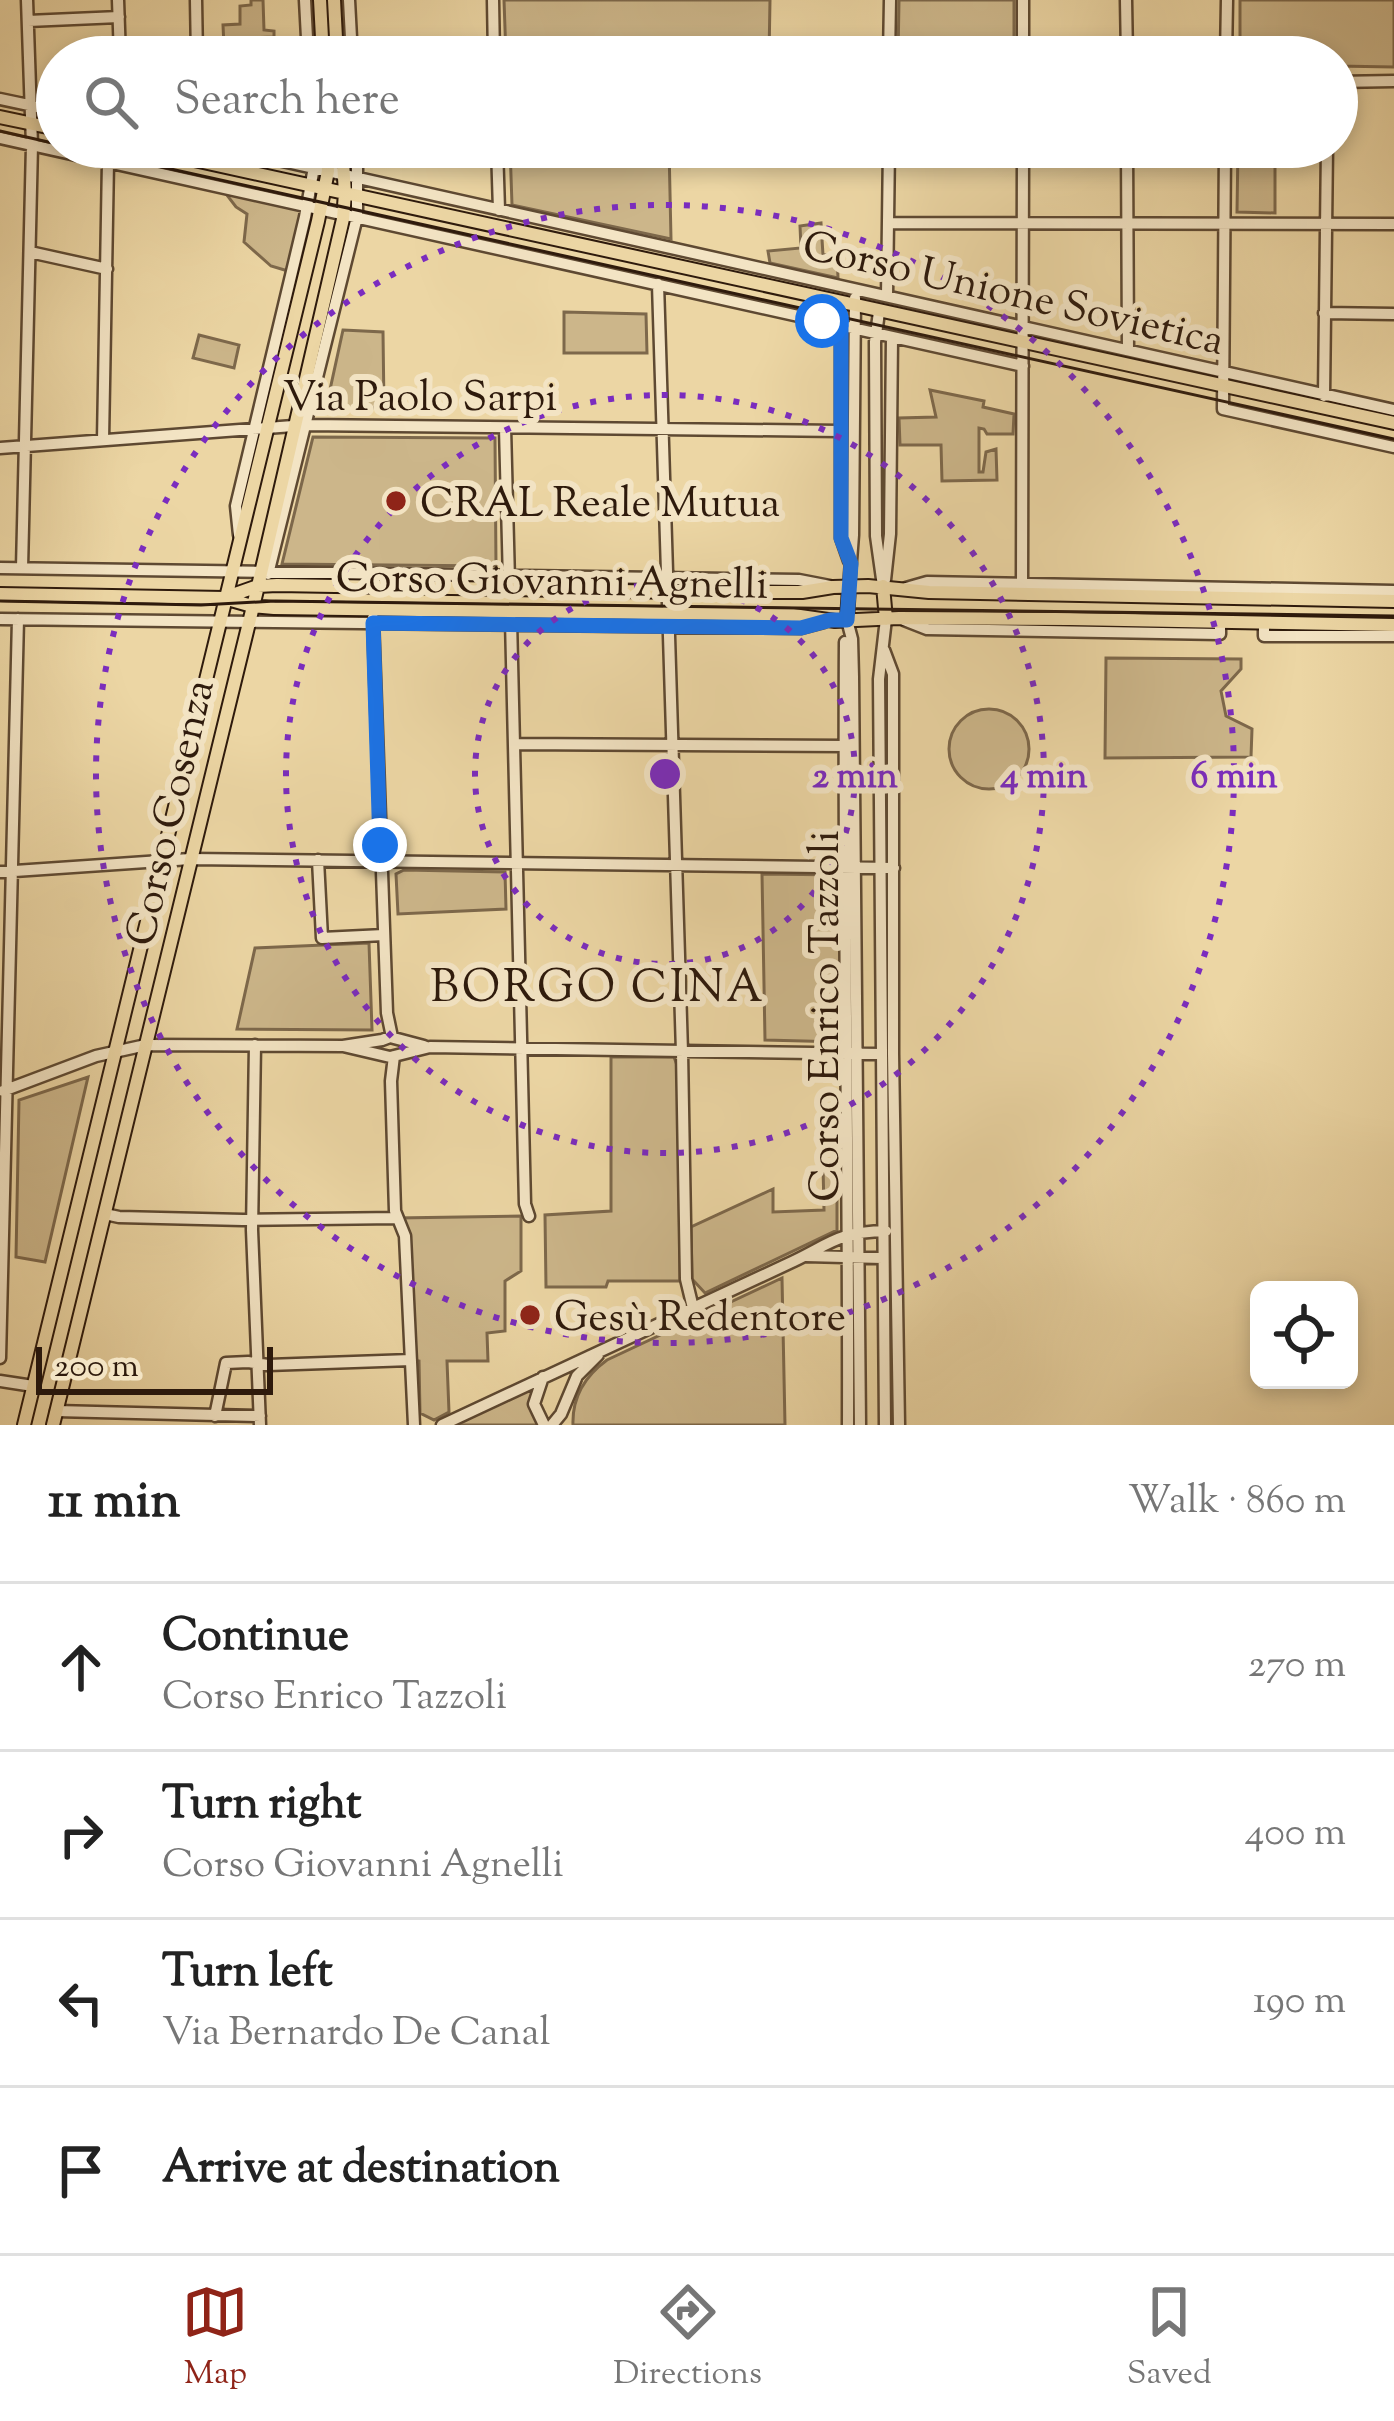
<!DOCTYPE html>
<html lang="en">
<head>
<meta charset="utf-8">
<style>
	body { margin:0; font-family:"Sorts Mill Goudy",serif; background:#f2f2f2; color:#222 }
	.controls { position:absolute; right:36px; bottom:36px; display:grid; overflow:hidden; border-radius:18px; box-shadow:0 6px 18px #0003 }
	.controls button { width:108px; height:108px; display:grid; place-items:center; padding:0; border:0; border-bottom:3px solid #e0e0e0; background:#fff; color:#222; font:60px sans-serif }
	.scale { position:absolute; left:36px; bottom:30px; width:237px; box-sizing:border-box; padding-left:12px; border:6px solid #2e1a0c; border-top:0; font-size:33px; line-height:42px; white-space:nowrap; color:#2e1a0c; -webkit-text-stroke:9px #f3e4c4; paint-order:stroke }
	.stop { position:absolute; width:36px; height:36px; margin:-27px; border:9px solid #1a73e8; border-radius:50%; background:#fff }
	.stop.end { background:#1a73e8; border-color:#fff; box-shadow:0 3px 12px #0008 }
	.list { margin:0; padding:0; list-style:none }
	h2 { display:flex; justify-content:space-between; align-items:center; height:156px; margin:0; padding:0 48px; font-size:51px }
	h2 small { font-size:39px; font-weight:400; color:#767676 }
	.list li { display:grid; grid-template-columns:78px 1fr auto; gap:36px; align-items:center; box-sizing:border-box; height:168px; padding:0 48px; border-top:3px solid #e0e0e0 }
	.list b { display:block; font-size:45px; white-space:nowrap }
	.list p { margin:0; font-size:39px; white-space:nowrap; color:#767676 }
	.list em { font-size:39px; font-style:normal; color:#767676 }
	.icon { flex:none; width:66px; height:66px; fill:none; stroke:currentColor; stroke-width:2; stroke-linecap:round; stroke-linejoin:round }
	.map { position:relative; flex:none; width:1394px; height:1425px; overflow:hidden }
	.search { position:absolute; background:#fff; box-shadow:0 6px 18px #0003; left:36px; right:36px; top:36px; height:132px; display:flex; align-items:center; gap:30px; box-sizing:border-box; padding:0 42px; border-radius:66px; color:#767676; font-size:45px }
	.sheet { height:828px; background:#fff }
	nav { display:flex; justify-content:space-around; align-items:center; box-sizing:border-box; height:168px; border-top:3px solid #e0e0e0; background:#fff; font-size:33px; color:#767676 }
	nav a { display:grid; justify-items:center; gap:6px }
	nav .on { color:#8f2418 }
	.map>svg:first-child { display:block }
	.green { fill:#ccb68a; stroke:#7d684b; stroke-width:3 }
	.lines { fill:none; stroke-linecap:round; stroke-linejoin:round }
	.minor-casing { stroke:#5e4932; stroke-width:15 }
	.major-casing { stroke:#2e1a0c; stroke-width:16 }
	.minor { stroke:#f3e4c4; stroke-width:10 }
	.major { stroke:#ecd6a4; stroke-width:12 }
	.tram { stroke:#2e1a0c; stroke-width:3 }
	.route { stroke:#1a73e8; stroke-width:15 }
	.ring { fill:none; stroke:#7b2cbf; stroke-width:6; stroke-dasharray:6 12 }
	.poi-dot { fill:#8f2418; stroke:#f3e4c4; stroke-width:4.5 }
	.labels { text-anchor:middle; stroke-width:12; stroke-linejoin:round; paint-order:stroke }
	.street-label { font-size:42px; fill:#2e1a0c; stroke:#f3e4c4 }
	.poi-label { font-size:42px; fill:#2e1a0c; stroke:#f3e4c4; text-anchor:start }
	.neighbourhood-label { font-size:45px; letter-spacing:3px; fill:#2e1a0c; stroke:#f3e4c4 }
	.centre { fill:#7b2cbf; stroke:#f3e4c4; stroke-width:6 }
	.ring-label { font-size:36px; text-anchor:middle; font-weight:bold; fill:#7b2cbf; stroke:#f3e4c4; stroke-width:12; stroke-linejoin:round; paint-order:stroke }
</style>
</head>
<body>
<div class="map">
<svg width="1394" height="1425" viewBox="0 0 1394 1425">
	<rect width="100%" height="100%" fill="#ecd6a4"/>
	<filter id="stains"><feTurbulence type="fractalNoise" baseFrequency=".00167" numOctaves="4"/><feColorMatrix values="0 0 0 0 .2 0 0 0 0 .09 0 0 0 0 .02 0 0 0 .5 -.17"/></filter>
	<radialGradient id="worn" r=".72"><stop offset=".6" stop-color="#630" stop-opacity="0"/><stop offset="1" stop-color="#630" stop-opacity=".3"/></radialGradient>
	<path class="green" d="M251,0H263L264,30L274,31V37L247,38V51L234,52L232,47H224L223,25L240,24V6L251,5Z
		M504,0H770L769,57H506Z
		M899,0H1014V57H898Z
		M1240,0H1394V67L1337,66V57H1240Z
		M510,147H669L671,239L512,205Z
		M1033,147H1120V161L1033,158Z
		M1238,147H1275V213L1237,212Z
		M223,190L302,209L288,271L271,266L244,242L247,214L236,207Z
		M821,223L823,255L837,254L838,278L770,263L768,251L801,248L800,226Z
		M564,312L646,314L647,353H564Z
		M343,330L383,332L384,408H326Z
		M199,335L239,345L234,368L193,358Z
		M930,390L984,401L983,407L1014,414L1013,434H987L984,429L979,428V472H983L986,452L996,449L997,480L942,481L941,445H900L899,418L936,417Z
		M313,437L495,438L496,566L282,564Z
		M1106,658L1241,659V669L1221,691L1226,716L1252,729L1251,757L1105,758Z
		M949 749a40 40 0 1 1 80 0a40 40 0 1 1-80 0Z
		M404,870L505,872L506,909L398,914L396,874Z
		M762,874L841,875L842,1042L765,1040Z
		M369,943L372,1030L237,1029L255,948Z
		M611,1057H674L678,1068L680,1281H608L606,1287H546L545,1215L611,1211Z
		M88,1077L45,1262L16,1257L19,1100Z
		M823,1166H837V1230L705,1293L692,1279L691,1227L773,1189V1212L824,1210Z
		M521,1216V1271L505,1281V1331L487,1333L488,1361H447L449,1412L434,1420L420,1413L419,1361L411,1360L405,1236L397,1218Z
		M782,1278L785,1425H573C572,1398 585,1376 607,1360Z
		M531,1388L534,1389L540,1425H452Z"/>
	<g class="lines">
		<g class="minor-casing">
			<path id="minor" d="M118,0L120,57
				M196,0L197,57
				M305,0L308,57
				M349,0L352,57
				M493,0L494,57
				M1023,0V57
				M1126,0L1127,57
				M28,21L119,17
				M889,57L890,0
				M1226,57L1227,0
				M1337,82L1394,81
				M0,99L57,111
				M0,138L1023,366
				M220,147L1394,410
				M497,147L499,210
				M1127,147L1128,350
				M1225,147L1223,409L1394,447
				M888,223L1394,224
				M30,252L107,269
				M658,284L682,1052L686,1279L693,1308
				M887,296L889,147
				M879,312L875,342L876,536L883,586
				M1324,313L1394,314
				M841,326V538L849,561
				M1324,396L1327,147
				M505,428L509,581
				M103,440L108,162
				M0,448L306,425L840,431
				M239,535L236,506L305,217L314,167L313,147
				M0,568L799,580L830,586
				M22,568L32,145L27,0
				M268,574L357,217V147
				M885,580L890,534L892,338
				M1022,584L1023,147
				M849,587L853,535L855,298
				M906,588L927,582L1394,591
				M373,618L387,1013L392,1037
				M0,619L801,628L824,622
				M511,620L525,1204L529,1216
				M847,620L852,639L853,677L860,1425
				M904,620L927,629L1220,634V621
				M1264,623V636H1394
				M845,642C843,903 849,1164 848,1425
				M884,650L893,674V1054L899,1425
				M514,744L846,746
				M318,860L322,938L384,935
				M0,872L190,859L894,868
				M255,1045L252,1230L260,1425
				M343,1046L390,1057L430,1047L881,1054
				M394,1056L391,1081L395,1211L405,1236L414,1425
				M3,1091L96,1056L146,1045L343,1046L382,1040L390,1037L424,1046
				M105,1214L119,1217L243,1220L397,1218
				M806,1256L882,1258
				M0,1358L18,619
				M543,1377L534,1404L544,1425
				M0,1381L33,1386
				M56,1411L260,1416
				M215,1416L226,1363L248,1362L268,1365L411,1360
				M442,1425L794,1261C833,1242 839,1232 886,1231
				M552,1425L561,1414L577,1376L598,1355
				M885,1425L879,679L886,619"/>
		</g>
		<g class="major-casing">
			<path id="major" d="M320,0L323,57
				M334,0L337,57
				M0,117L57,129
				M135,147L1394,423
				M883,586L886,619
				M0,594L224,598L252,606L274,608L793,615L835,621L899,618L1070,619L1394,625
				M224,598L258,586L277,585L676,592H802L833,587L868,586L929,592L1394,601
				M847,620L849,587
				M24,1425C120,1023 220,622 318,221L328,171L327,147
				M53,1425L258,586L343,219L345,193L342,147"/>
		</g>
		<use href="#minor" class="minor"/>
		<use href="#major" class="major"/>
		<path class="tram" d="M0,131L57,144
			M71,147L1394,439
			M0,601L201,605L275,601L1394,616"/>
	</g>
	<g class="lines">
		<path class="route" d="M380,845L373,623L801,628L830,620H847L851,564L841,538V326L822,321"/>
	</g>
	<g class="ring">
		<circle cx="665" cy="774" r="190"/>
		<circle cx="665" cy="774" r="379"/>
		<circle cx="665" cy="774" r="569"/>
	</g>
	<g class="poi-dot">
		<circle cx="396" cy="501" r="12"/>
		<circle cx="530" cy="1315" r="12"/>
	</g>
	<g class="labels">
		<g class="street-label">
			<text transform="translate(1014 291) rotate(13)" y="15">Corso Unione Sovietica</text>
			<text x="420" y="410">Via Paolo Sarpi</text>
			<text transform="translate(552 579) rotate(1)" y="15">Corso Giovanni Agnelli</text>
			<text transform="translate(168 812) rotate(-77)" y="15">Corso Cosenza</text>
			<text transform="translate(823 1016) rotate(-90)" y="15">Corso Enrico Tazzoli</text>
		</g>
		<g class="poi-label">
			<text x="420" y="516">CRAL Reale Mutua</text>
			<text x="554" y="1330">Gesù Redentore</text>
		</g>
		<g class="neighbourhood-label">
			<text x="598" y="1001">BORGO CINA</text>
		</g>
	</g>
	<circle cx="665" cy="774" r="18" class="centre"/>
	<g class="ring-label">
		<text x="855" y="787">2 min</text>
		<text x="1044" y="787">4 min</text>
		<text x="1234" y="787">6 min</text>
	</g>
	<rect width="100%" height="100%" filter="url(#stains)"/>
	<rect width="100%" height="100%" fill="url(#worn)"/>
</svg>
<div class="controls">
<button><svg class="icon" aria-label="locate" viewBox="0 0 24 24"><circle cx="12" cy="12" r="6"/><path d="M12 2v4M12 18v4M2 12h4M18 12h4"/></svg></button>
</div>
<div class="scale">200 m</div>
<div class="stop" style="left:822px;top:321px"></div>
<div class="stop end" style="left:380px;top:845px"></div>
<div class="search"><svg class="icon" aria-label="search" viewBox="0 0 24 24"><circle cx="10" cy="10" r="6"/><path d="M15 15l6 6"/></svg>Search here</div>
</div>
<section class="sheet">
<h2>11 min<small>Walk · 860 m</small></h2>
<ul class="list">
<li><svg class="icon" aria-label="ahead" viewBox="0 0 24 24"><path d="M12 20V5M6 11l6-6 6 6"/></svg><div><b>Continue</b><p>Corso Enrico Tazzoli</p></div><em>270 m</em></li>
<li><svg class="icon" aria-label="right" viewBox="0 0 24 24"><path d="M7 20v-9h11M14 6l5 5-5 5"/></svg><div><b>Turn right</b><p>Corso Giovanni Agnelli</p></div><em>400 m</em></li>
<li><svg class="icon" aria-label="left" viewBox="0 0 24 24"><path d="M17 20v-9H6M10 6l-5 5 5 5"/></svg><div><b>Turn left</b><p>Via Bernardo De Canal</p></div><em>190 m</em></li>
<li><svg class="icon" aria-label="arrive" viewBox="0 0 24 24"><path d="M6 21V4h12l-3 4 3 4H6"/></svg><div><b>Arrive at destination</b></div></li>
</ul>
</section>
<nav>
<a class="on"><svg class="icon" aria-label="map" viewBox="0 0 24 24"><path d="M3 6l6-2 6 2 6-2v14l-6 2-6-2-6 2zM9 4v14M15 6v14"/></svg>Map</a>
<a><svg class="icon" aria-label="directions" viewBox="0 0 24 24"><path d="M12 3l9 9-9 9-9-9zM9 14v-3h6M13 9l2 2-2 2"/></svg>Directions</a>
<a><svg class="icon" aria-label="saved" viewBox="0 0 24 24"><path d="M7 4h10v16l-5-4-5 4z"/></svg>Saved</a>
</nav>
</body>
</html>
